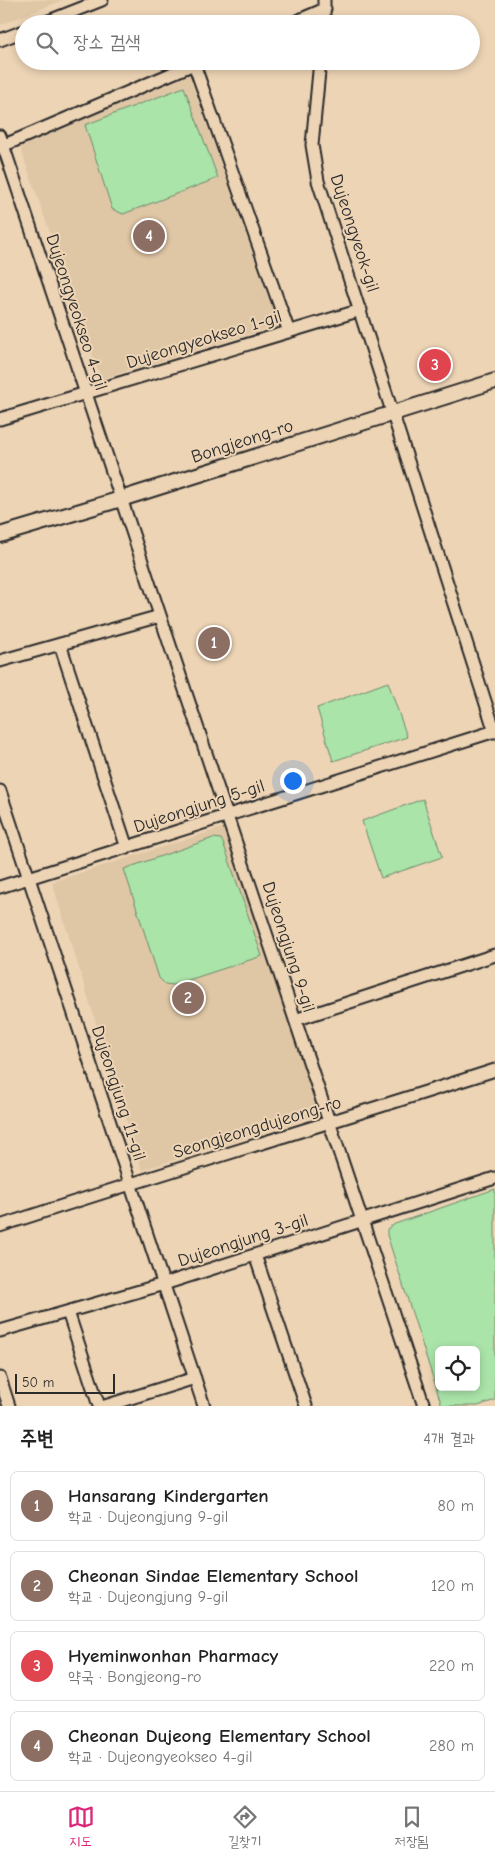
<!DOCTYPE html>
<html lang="ko">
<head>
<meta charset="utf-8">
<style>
	body { margin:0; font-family:"Comic Neue","Poor Story",sans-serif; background:#f2f2f2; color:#222 }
	.controls { position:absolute; right:15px; bottom:15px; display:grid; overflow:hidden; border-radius:8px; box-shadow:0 2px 8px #0003 }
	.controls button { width:45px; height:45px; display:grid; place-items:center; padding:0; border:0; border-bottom:1px solid #e0e0e0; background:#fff; color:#222; font:25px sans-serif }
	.scale { position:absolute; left:15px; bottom:12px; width:100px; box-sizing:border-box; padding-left:5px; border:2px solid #2b2b2b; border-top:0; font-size:14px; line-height:18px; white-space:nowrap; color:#2b2b2b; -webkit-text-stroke:4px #edd4b5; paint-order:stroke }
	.you { position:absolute; left:292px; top:780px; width:18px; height:18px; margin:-12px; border:4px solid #fff; border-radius:50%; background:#1a73e8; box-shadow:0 0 0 8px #1a73e833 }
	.badge { display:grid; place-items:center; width:32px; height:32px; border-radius:50%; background:#db2777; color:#fff; font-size:16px; font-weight:700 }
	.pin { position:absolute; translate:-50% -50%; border:2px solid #fff; box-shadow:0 1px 5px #0006 }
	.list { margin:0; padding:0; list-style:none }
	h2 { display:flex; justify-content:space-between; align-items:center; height:65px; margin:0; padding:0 20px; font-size:21px }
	h2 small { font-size:16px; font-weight:400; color:#767676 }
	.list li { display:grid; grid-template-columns:32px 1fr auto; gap:15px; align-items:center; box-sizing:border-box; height:70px; margin:0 10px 10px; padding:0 10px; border:1px solid #e0e0e0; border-radius:8px }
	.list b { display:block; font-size:19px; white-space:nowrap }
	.list p { margin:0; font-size:16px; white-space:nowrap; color:#767676 }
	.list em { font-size:16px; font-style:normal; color:#767676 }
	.icon { flex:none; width:28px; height:28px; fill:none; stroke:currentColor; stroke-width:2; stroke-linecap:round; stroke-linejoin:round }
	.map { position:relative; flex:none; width:495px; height:1406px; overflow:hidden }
	.search { position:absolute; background:#fff; box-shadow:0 2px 8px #0003; left:15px; right:15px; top:15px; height:55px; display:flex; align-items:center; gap:12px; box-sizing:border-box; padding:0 18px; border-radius:28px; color:#767676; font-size:19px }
	.sheet { height:385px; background:#fff }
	nav { display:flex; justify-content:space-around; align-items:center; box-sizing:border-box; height:70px; border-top:1px solid #e0e0e0; background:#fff; font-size:14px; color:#767676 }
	nav a { display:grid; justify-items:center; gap:2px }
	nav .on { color:#db2777 }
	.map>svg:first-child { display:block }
	.built { fill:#dfc6a5 }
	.green { fill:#aae4a9; stroke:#6a886a; fill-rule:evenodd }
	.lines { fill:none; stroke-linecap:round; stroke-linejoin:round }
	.minor-casing { stroke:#2b2b2b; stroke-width:15 }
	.tertiary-casing { stroke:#2b2b2b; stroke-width:18 }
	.minor { stroke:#edd4b5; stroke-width:11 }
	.tertiary { stroke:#edd4b5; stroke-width:14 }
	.labels { text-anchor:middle; stroke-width:4; stroke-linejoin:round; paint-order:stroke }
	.street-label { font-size:18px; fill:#2b2b2b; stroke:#edd4b5 }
</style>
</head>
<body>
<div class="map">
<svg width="495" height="1406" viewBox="0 0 495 1406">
	<rect width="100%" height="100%" fill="#edd4b5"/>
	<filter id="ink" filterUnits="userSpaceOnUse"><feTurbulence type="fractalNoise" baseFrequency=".02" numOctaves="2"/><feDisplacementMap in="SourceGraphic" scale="10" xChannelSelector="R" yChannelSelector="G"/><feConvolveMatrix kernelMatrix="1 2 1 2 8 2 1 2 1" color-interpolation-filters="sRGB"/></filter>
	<g filter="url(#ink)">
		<path class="built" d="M0,0H63L0,25Z
			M189,75L278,325L101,379L20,147Z
			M231,825L325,1113L142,1170L52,882Z"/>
		<path class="green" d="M184,87L218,178L123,214L112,209L85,125Z
			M388,682L407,737L333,761L317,708Z
			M423,799L442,857L381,878L362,821Z
			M213,838L221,839L224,845L262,956L173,985L165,984L159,978L124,869Z
			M495,1189V1400L478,1406H442L387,1235V1229L395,1224ZM439,1350H476V1387H439Z"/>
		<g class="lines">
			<g class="minor-casing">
				<path id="minor" d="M41,24L102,0
					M290,24L325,9
					M324,24V0
					M0,40L24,31
					M320,61L312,145L318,181L495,732
					M194,64L289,332
					M0,136L424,1406
					M0,147L201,61
					M0,419L361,310
					M60,644L127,848
					M0,661L160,616
					M0,791L204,1406
					M0,887L495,731
					M295,1020L495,955
					M0,1226C164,1172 330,1123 495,1070
					M255,1255L306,1406
					M68,1312L99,1406
					M0,1331L164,1284L495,1178
					M0,1378L9,1406
					M105,1406L195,1378"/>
			</g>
			<g class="tertiary-casing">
				<path id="tertiary" d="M0,535L121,499L495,381"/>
			</g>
			<use href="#minor" class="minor"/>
			<use href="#tertiary" class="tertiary"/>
		</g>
	</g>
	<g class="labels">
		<g class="street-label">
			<text transform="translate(355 233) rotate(72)" y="6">Dujeongyeok-gil</text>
			<text transform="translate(77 312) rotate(72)" y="6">Dujeongyeokseo 4-gil</text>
			<text transform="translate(204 339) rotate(-17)" y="6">Dujeongyeokseo 1-gil</text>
			<text transform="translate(242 441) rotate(-18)" y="6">Bongjeong-ro</text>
			<text transform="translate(199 806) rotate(-18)" y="6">Dujeongjung 5-gil</text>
			<text transform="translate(289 947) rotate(72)" y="6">Dujeongjung 9-gil</text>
			<text transform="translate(119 1093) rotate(72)" y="6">Dujeongjung 11-gil</text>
			<text transform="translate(257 1127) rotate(-17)" y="6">Seongjeongdujeong-ro</text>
			<text transform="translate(243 1240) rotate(-18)" y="6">Dujeongjung 3-gil</text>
		</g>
	</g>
</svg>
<div class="controls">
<button><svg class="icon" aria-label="locate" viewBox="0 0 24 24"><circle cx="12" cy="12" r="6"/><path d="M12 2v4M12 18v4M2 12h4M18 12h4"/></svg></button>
</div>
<div class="scale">50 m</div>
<div class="you"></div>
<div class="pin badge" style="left:214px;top:643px;background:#8d6e63">1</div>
<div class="pin badge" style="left:188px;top:998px;background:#8d6e63">2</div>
<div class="pin badge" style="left:435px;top:365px;background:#e0444e">3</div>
<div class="pin badge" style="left:149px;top:236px;background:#8d6e63">4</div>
<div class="search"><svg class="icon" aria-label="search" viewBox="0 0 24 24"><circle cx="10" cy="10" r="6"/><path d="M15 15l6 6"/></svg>장소 검색</div>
</div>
<section class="sheet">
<h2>주변<small>4개 결과</small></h2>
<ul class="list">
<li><span class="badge" style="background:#8d6e63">1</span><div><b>Hansarang Kindergarten</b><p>학교 · Dujeongjung 9-gil</p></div><em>80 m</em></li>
<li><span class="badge" style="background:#8d6e63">2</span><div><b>Cheonan Sindae Elementary School</b><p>학교 · Dujeongjung 9-gil</p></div><em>120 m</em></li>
<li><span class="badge" style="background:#e0444e">3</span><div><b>Hyeminwonhan Pharmacy</b><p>약국 · Bongjeong-ro</p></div><em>220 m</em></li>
<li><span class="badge" style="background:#8d6e63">4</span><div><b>Cheonan Dujeong Elementary School</b><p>학교 · Dujeongyeokseo 4-gil</p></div><em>280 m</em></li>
</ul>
</section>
<nav>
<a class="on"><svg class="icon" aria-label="map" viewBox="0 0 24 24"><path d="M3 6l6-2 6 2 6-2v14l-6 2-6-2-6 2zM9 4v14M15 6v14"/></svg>지도</a>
<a><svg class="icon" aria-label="directions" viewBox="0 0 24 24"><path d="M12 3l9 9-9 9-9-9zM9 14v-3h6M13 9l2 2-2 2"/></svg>길찾기</a>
<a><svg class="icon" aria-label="saved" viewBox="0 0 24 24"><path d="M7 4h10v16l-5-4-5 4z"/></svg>저장됨</a>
</nav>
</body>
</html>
